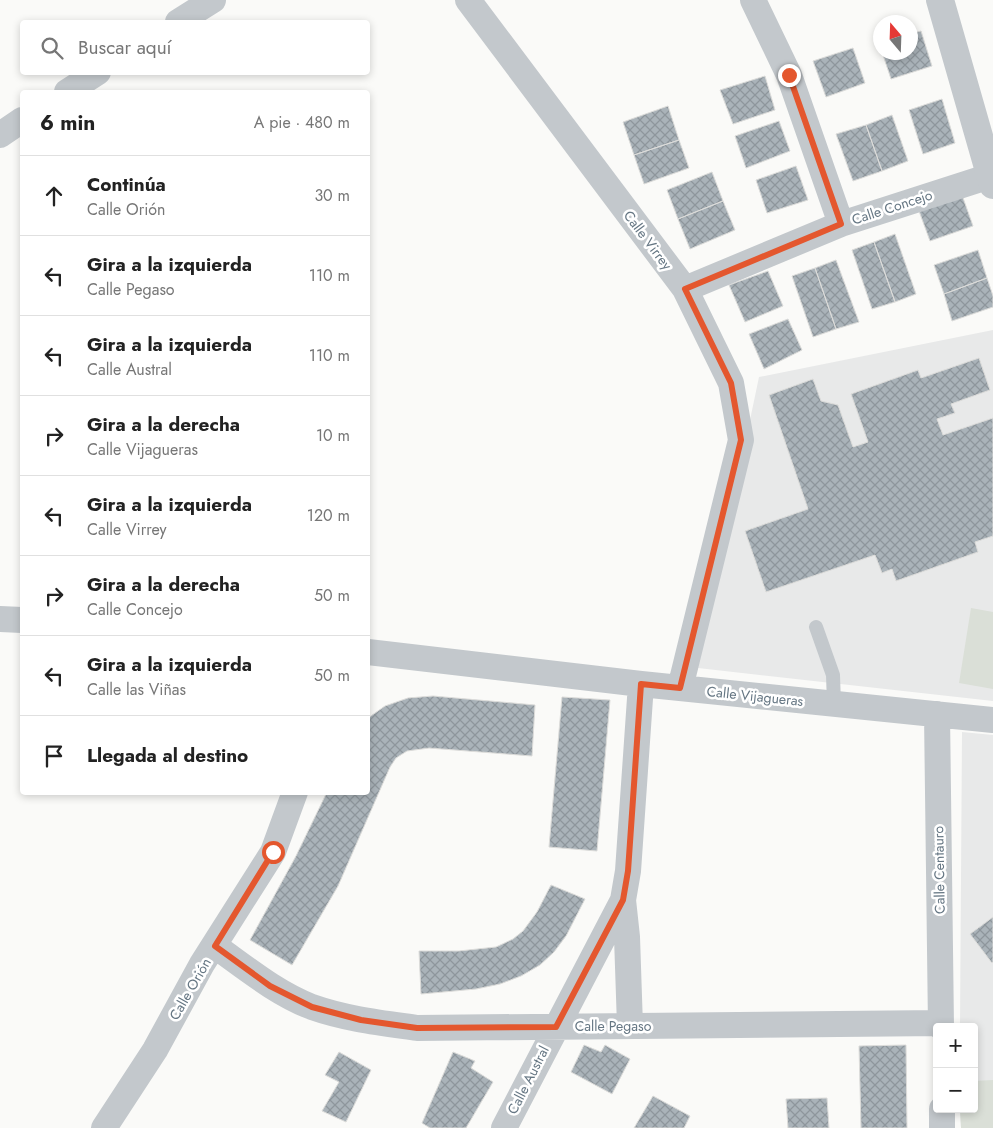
<!DOCTYPE html>
<html lang="es">
<head>
<meta charset="utf-8">
<style>
	body { margin:0; font-family:Jost,sans-serif; background:#f6f6f6; color:#222 }
	.controls { position:absolute; right:15px; bottom:15px; display:grid; overflow:hidden; border-radius:5px; box-shadow:0 2px 8px #0003 }
	.controls button { width:45px; height:45px; display:grid; place-items:center; padding:0; border:0; border-bottom:1px solid #e0e0e0; background:#fff; color:#222; font:25px sans-serif }
	.compass { position:absolute; left:873px; top:15px; width:45px; height:45px; border-radius:50%; background:#fff; box-shadow:0 2px 8px #0003; rotate:341deg }
	.stop { position:absolute; width:15px; height:15px; margin:-11px; border:4px solid #e4572e; border-radius:50%; background:#fff }
	.stop.end { background:#e4572e; border-color:#fff; box-shadow:0 1px 5px #0008 }
	.list { margin:0; padding:0; list-style:none }
	h2 { display:flex; justify-content:space-between; align-items:center; height:65px; margin:0; padding:0 20px; font-size:21px }
	h2 small { font-size:16px; font-weight:400; color:#767676 }
	.list li { display:grid; grid-template-columns:32px 1fr auto; gap:15px; align-items:center; box-sizing:border-box; height:80px; padding:0 20px; border-top:1px solid #e0e0e0 }
	.list b { display:block; font-size:19px; white-space:nowrap }
	.list p { margin:0; font-size:16px; white-space:nowrap; color:#767676 }
	.list em { font-size:16px; font-style:normal; color:#767676 }
	.icon { flex:none; width:28px; height:28px; fill:none; stroke:currentColor; stroke-width:2; stroke-linecap:round; stroke-linejoin:round }
	.map { position:relative; flex:none; width:993px; height:1128px; overflow:hidden }
	.search { position:absolute; background:#fff; box-shadow:0 2px 8px #0003; left:20px; top:20px; width:350px; height:55px; display:flex; align-items:center; gap:12px; box-sizing:border-box; padding:0 18px; border-radius:5px; color:#767676; font-size:19px }
	.panel { position:absolute; background:#fff; box-shadow:0 2px 8px #0003; left:20px; top:90px; width:350px; height:705px; border-radius:5px }
	.map>svg:first-child { display:block }
	.built { fill:#e8e9e9 }
	.pitch { fill:#dadfd7 }
	.building { fill:url(#building-cross-hatch); stroke:#dcdcda }
	.lines { fill:none; stroke-linecap:round; stroke-linejoin:round }
	.service { stroke:#c3c8cc; stroke-width:14 }
	.minor { stroke:#c3c8cc; stroke-width:26 }
	.tertiary { stroke:#c3c8cc; stroke-width:28 }
	.route { stroke:#e4572e; stroke-width:6 }
	.labels { text-anchor:middle; stroke-width:5; stroke-linejoin:round; paint-order:stroke }
	.street-label { font-size:14px; fill:#657683; stroke:#fff }
</style>
</head>
<body>
<div class="map">
<svg width="993" height="1128" viewBox="0 0 993 1128">
	<defs>
		<pattern id="building-cross-hatch" width="8" height="8" patternUnits="userSpaceOnUse" patternTransform="scale(1.25)"><rect width="8" height="8" fill="#aab3b9"/><path d="M0 0l8 8M0 8l8-8" fill="none" stroke="#8e969c"/></pattern>
	</defs>
	<rect width="100%" height="100%" fill="#fafaf8"/>
	<path class="built" d="M993,330V701L698,668L759,377Z
		M962,732L993,735V1128H961L960,1109H974V1027H960Z"/>
	<path class="pitch" d="M971,608L993,612V689L959,683Z
		M993,1080V1128H961L960,1109H974V1081Z"/>
	<path class="building" d="M921,31L932,66L891,79L882,52H910V34Z
		M853,48L865,83L826,97L813,61Z
		M765,76L775,110L733,124L720,90Z
		M942,99L955,143L923,154L909,110Z
		M668,106L679,140L634,155L623,122Z
		M892,115L908,161L882,171L866,125Z
		M779,121L790,151L746,168L735,136Z
		M866,125L882,171L853,181L836,134Z
		M679,140L689,168L644,184L634,155Z
		M796,166L808,200L767,213L756,180Z
		M712,172L723,201L678,219L667,190Z
		M962,195L973,226L930,241L919,211Z
		M723,201L735,230L690,249L678,219Z
		M895,234L916,294L895,302L874,242Z
		M874,242L895,302L872,309L852,250Z
		M978,250L987,278L944,294L934,265Z
		M836,260L859,322L836,329L815,268Z
		M815,268L836,329L813,337L792,276Z
		M768,271L783,306L745,322L729,285Z
		M987,278L993,296V307L952,321L944,294Z
		M788,319L802,350L764,369L749,334Z
		M979,358L990,390L951,404L955,413L937,419L943,435L993,418V536L975,542L978,552L896,581L892,569L882,573L875,555L766,592L745,531L808,509L769,395L813,379L821,401L838,405L853,447L868,442L851,394L918,370L921,378Z
		M433,696L535,705L532,756L429,748L407,751L396,758L390,767L338,886L292,965L250,940L296,856L327,792H368V718L385,706L408,698Z
		M562,697L610,700L597,851L549,847Z
		M551,885L585,899L566,936L554,952L540,965L521,976L500,984L476,989L421,994L419,951H459L496,947L513,939L523,931L537,912Z
		M993,917V962L992,963L970,934Z
		M584,1045L601,1052L605,1045L630,1059L612,1094L571,1072Z
		M906,1045L907,1128H861L859,1046Z
		M339,1052L371,1070L346,1122L322,1111L339,1082L325,1075Z
		M453,1052L475,1061L471,1068L493,1082L466,1128H430L422,1123Z
		M653,1096L690,1116L684,1128H634Z
		M827,1098L829,1128H788L786,1099Z"/>
	<g class="lines">
		<path class="service" d="M816,627L833,675L834,704"/>
		<path class="minor" d="M468,0L685,289L731,383L741,440L680,688
			M753,0L789,75L841,224
			M178,22L213,0
			M67,92L98,72
			M0,135L22,120
			M685,289L841,224L990,176
			M0,619L22,620
			M368,652L641,684L993,720
			M937,714L941,1027
			M623,900L627,937L630,1026
			M215,946C246,968 276,993 312,1007C346,1019 382,1023 417,1028L941,1023
			M942,1109V1128
			M104,1128L155,1050L202,964L273,852L295,792
			M504,1128L623,900L628,871L641,684"/>
		<path class="tertiary" d="M940,0L993,185"/>
	</g>
	<g class="lines">
		<path class="route" d="M273,852L215,946L270,986L312,1007L361,1020L417,1028L556,1027L623,900L628,871L641,684L680,688L741,440L731,383L685,289L841,224L789,75"/>
	</g>
	<g class="labels">
		<g class="street-label">
			<text transform="translate(892 207) rotate(-18)" y="5">Calle Concejo</text>
			<text transform="translate(648 240) rotate(53)" y="5">Calle Virrey</text>
			<text transform="translate(755 696) rotate(6)" y="5">Calle Vijagueras</text>
			<text transform="translate(939 870) rotate(-91)" y="5">Calle Centauro</text>
			<text transform="translate(190 989) rotate(-60)" y="5">Calle Orión</text>
			<text x="613" y="1031">Calle Pegaso</text>
			<text transform="translate(528 1080) rotate(-63)" y="5">Calle Austral</text>
		</g>
	</g>
</svg>
<div class="controls">
<button>+</button>
<button>−</button>
</div>
<svg class="compass" viewBox="-18 -18 36 36"><path d="M0-13l5 13h-10z" fill="#e53935"/><path d="M0 13l5-13h-10z" fill="#767676"/></svg>
<div class="stop" style="left:273px;top:852px"></div>
<div class="stop end" style="left:789px;top:75px"></div>
<div class="search"><svg class="icon" aria-label="search" viewBox="0 0 24 24"><circle cx="10" cy="10" r="6"/><path d="M15 15l6 6"/></svg>Buscar aquí</div>
<section class="panel">
<h2>6 min<small>A pie · 480 m</small></h2>
<ul class="list">
<li><svg class="icon" aria-label="ahead" viewBox="0 0 24 24"><path d="M12 20V5M6 11l6-6 6 6"/></svg><div><b>Continúa</b><p>Calle Orión</p></div><em>30 m</em></li>
<li><svg class="icon" aria-label="left" viewBox="0 0 24 24"><path d="M17 20v-9H6M10 6l-5 5 5 5"/></svg><div><b>Gira a la izquierda</b><p>Calle Pegaso</p></div><em>110 m</em></li>
<li><svg class="icon" aria-label="left" viewBox="0 0 24 24"><path d="M17 20v-9H6M10 6l-5 5 5 5"/></svg><div><b>Gira a la izquierda</b><p>Calle Austral</p></div><em>110 m</em></li>
<li><svg class="icon" aria-label="right" viewBox="0 0 24 24"><path d="M7 20v-9h11M14 6l5 5-5 5"/></svg><div><b>Gira a la derecha</b><p>Calle Vijagueras</p></div><em>10 m</em></li>
<li><svg class="icon" aria-label="left" viewBox="0 0 24 24"><path d="M17 20v-9H6M10 6l-5 5 5 5"/></svg><div><b>Gira a la izquierda</b><p>Calle Virrey</p></div><em>120 m</em></li>
<li><svg class="icon" aria-label="right" viewBox="0 0 24 24"><path d="M7 20v-9h11M14 6l5 5-5 5"/></svg><div><b>Gira a la derecha</b><p>Calle Concejo</p></div><em>50 m</em></li>
<li><svg class="icon" aria-label="left" viewBox="0 0 24 24"><path d="M17 20v-9H6M10 6l-5 5 5 5"/></svg><div><b>Gira a la izquierda</b><p>Calle las Viñas</p></div><em>50 m</em></li>
<li><svg class="icon" aria-label="arrive" viewBox="0 0 24 24"><path d="M6 21V4h12l-3 4 3 4H6"/></svg><div><b>Llegada al destino</b></div></li>
</ul>
</section>
</div>
</body>
</html>
